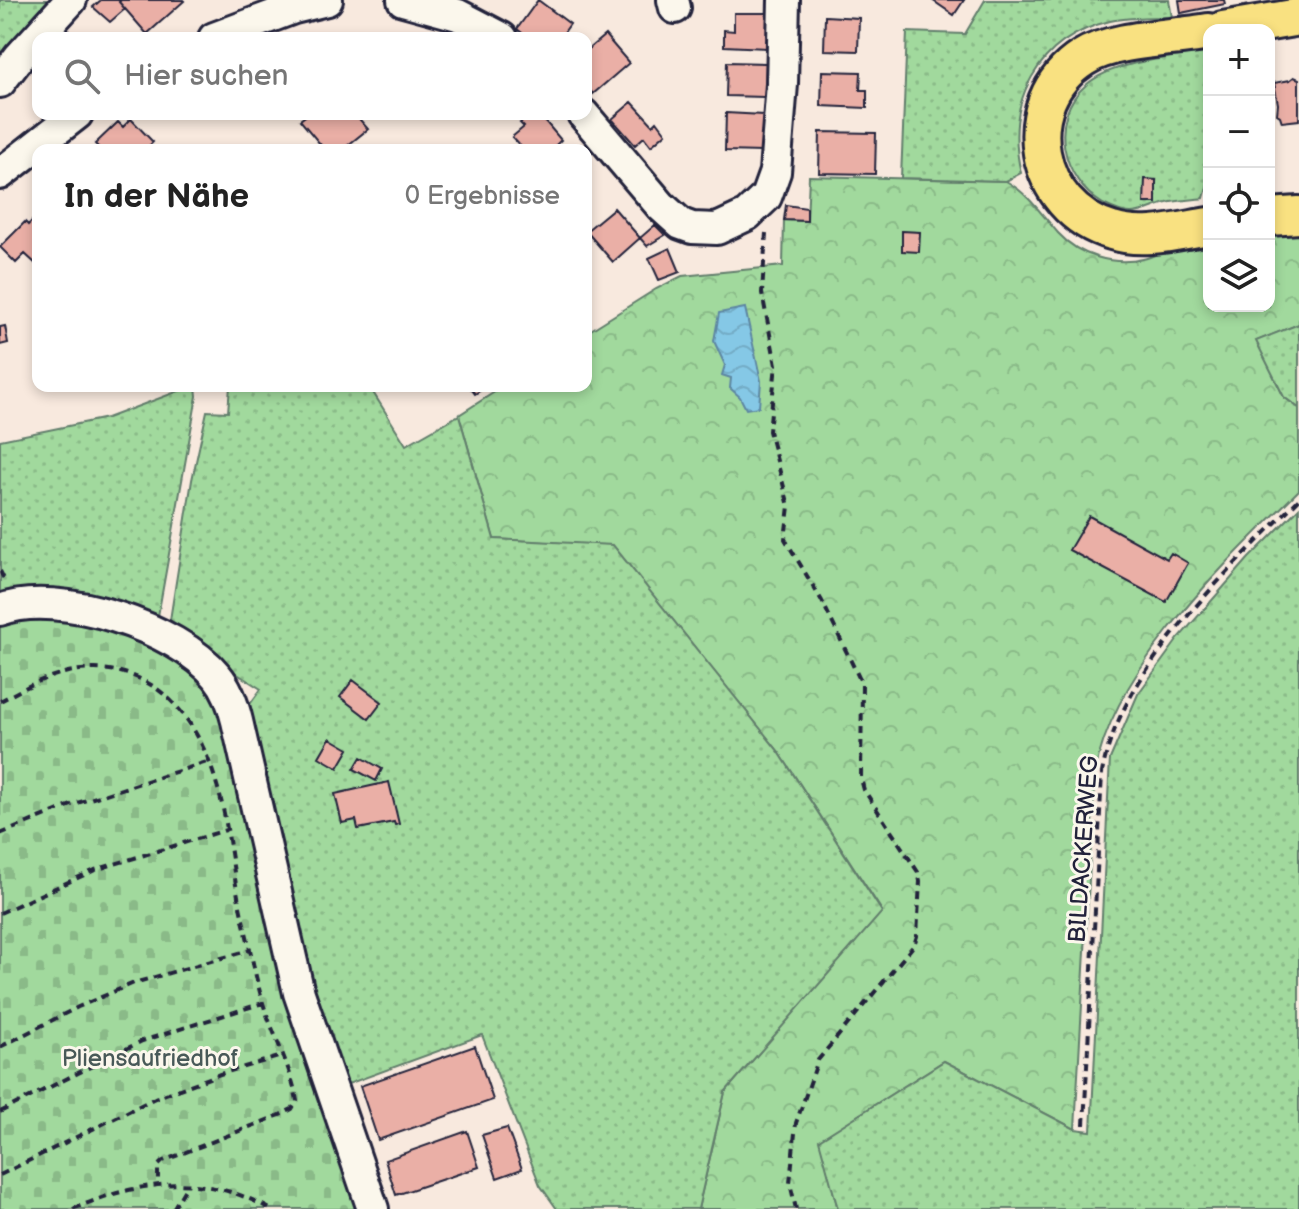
<!DOCTYPE html>
<html lang="de">
<head>
<meta charset="utf-8">
<style>
	body { margin:0; font-family:"Balsamiq Sans",sans-serif; background:#f2f2f2; color:#222 }
	.controls { position:absolute; right:24px; top:24px; display:grid; overflow:hidden; border-radius:16px; box-shadow:0 4px 12px #0003 }
	.controls button { width:72px; height:72px; display:grid; place-items:center; padding:0; border:0; border-bottom:2px solid #e0e0e0; background:#fff; color:#222; font:40px sans-serif }
	.list { margin:0; padding:0; list-style:none }
	h2 { display:flex; justify-content:space-between; align-items:center; height:104px; margin:0; padding:0 32px; font-size:34px }
	h2 small { font-size:26px; font-weight:400; color:#767676 }
	.icon { flex:none; width:44px; height:44px; fill:none; stroke:currentColor; stroke-width:2; stroke-linecap:round; stroke-linejoin:round }
	.map { position:relative; flex:none; width:1299px; height:1209px; overflow:hidden }
	.search { position:absolute; background:#fff; box-shadow:0 4px 12px #0003; left:32px; top:32px; width:560px; height:88px; display:flex; align-items:center; gap:20px; box-sizing:border-box; padding:0 28px; border-radius:16px; color:#767676; font-size:30px }
	.panel { position:absolute; background:#fff; box-shadow:0 4px 12px #0003; left:32px; top:144px; width:560px; height:248px; border-radius:16px }
	.map>svg:first-child { display:block }
	.forest { fill:url(#forest-crowns); stroke:#627e6c; stroke-width:2 }
	.cemetery { fill:url(#cemetery-stones); stroke:#627e6c; stroke-width:2 }
	.garden { fill:url(#garden-dots); stroke:#627e6c; stroke-width:2 }
	.water { fill:url(#water-waves); stroke:#5d86a2; stroke-width:2 }
	.building { fill:#eaafa6; stroke:#22223b; stroke-width:2 }
	.lines { fill:none; stroke-linecap:round; stroke-linejoin:round }
	.minor-casing { stroke:#22223b; stroke-width:36 }
	.major-casing { stroke:#22223b; stroke-width:42 }
	.path { stroke:#22223b; stroke-width:4; stroke-dasharray:8 6; stroke-linecap:butt }
	.minor { stroke:#fbf7ec; stroke-width:30 }
	.major { stroke:#f9e181; stroke-width:36 }
	.labels { text-anchor:middle; stroke-width:6; stroke-linejoin:round; paint-order:stroke }
	.street-label { font-size:24px; fill:#22223b; stroke:#fbf7ec }
	.park-label { font-size:24px; fill:#485958; stroke:#fbf7ec }
</style>
</head>
<body>
<div class="map">
<svg width="1299" height="1209" viewBox="0 0 1299 1209">
	<defs>
		<pattern id="forest-crowns" width="20" height="18" patternUnits="userSpaceOnUse" patternTransform="scale(2)"><rect width="20" height="18" fill="#a1d99d"/><path d="M2 6a3 3 0 1 1 6 0M12 15a3 3 0 1 1 6 0" fill="none" stroke="#8aba88"/></pattern>
		<pattern id="cemetery-stones" width="16" height="16" patternUnits="userSpaceOnUse" patternTransform="scale(2)"><rect width="16" height="16" fill="#a1d99d"/><path d="M2 7V4a2 2 0 0 1 4 0v3zM10 15v-3a2 2 0 0 1 4 0v3z" fill="#8aba88"/></pattern>
		<pattern id="garden-dots" width="8" height="8" patternUnits="userSpaceOnUse" patternTransform="scale(2)"><rect width="8" height="8" fill="#a1d99d"/><path d="M2 2h.1M6 6h.1" fill="none" stroke="#8aba88" stroke-width="1.8" stroke-linecap="round"/></pattern>
		<pattern id="water-waves" width="16" height="10" patternUnits="userSpaceOnUse" patternTransform="scale(2)"><rect width="16" height="10" fill="#85c8e6"/><path d="M0 5q4-4 8 0t8 0" fill="none" stroke="#73acc6"/></pattern>
	</defs>
	<rect width="100%" height="100%" fill="#f8e9de"/>
	<filter id="ink" filterUnits="userSpaceOnUse"><feTurbulence type="fractalNoise" baseFrequency=".0125" numOctaves="2"/><feDisplacementMap in="SourceGraphic" scale="16" xChannelSelector="R" yChannelSelector="G"/><feConvolveMatrix kernelMatrix="1 2 1 2 8 2 1 2 1" color-interpolation-filters="sRGB"/></filter>
	<g filter="url(#ink)">
		<path class="forest" d="M809,176L1006,181C1029,194 1041,214 1058,233C1079,256 1113,266 1143,259C1153,257 1162,251 1172,248C1184,245 1197,244 1209,242V306H1269V236L1299,232V324L1257,341L1284,397L1299,408V490C1225,564 1114,667 1095,773L1075,1129L944,1061L820,1140L838,1209H698L725,1092L882,911L779,752L613,546L494,539L459,415L504,386H586V333L656,289L682,276L783,266L784,220L807,221Z"/>
		<path class="cemetery" d="M37,611L146,635L210,686L223,712L358,1209H0V619Z"/>
		<path class="garden" d="M0,0H61L0,70Z
			M985,0H1169L1172,17C1151,17 1130,17 1110,21C1037,39 1004,102 1021,173L1006,181L901,178L907,32L965,34Z
			M1209,52V180L1204,198C1192,200 1179,200 1167,203C1156,205 1144,213 1132,213C1123,214 1111,208 1103,204C1062,180 1047,118 1086,85C1115,60 1172,58 1209,52Z
			M1299,324V408L1284,397L1256,341Z
			M192,386H196L197,396L158,616L149,620L0,604V440L107,418Z
			M230,386H369L406,445L459,415L494,539L613,545L779,752L882,912L725,1092L698,1209H557L540,1185L482,1035L337,1088L245,711L261,689L177,636L170,620L192,480L207,411L228,412Z
			M1299,508V1209H838L819,1140L944,1061L1075,1129L1091,1131L1110,759L1138,694L1178,639L1249,558Z"/>
		<path class="water" d="M745,308L761,381L759,407L746,409L740,397L730,388L731,378L722,375L725,365L714,341L719,313Z"/>
		<path class="building" d="M101,0H121L119,2L125,9L110,22L93,7Z
			M121,0H183L184,1L147,34L119,2Z
			M538,0L570,24L560,38H529L517,29Z
			M932,0H964L954,15Z
			M1179,0H1224L1225,4L1181,13Z
			M734,13H768L767,48L724,46V30L734,31Z
			M825,16L859,18L858,51L824,50Z
			M605,35L629,63L593,94L586,86V51Z
			M727,62L766,63L765,97L726,96Z
			M822,71L861,72L860,90H867V108L821,106Z
			M1294,77L1299,79V120L1282,122L1280,116L1277,114L1278,104L1274,83L1290,80Z
			M632,102L653,125L657,121L666,133L651,146L644,137L635,145L612,119Z
			M726,113L763,115L762,152L725,151Z
			M308,114H355L368,129L342,150H325L300,120Z
			M531,114H539L561,140L551,150H524L512,137L524,127L520,123Z
			M131,119L153,142L145,150H101L95,144L118,122L123,127Z
			M820,132L876,133L875,174L819,173Z
			M1145,179L1156,180V203H1144Z
			M786,205L807,208V221L784,220Z
			M614,208L640,238L613,262L586,231Z
			M38,215V262L36,264L25,254L16,263L0,247L25,222L28,225Z
			M655,225L665,235L647,246L640,238Z
			M902,231L920,232L919,252L902,251Z
			M670,248L680,272L659,280L649,258Z
			M5,326L8,343L0,345V327Z
			M469,386H487L475,394Z
			M1089,516L1167,559L1171,553L1188,563L1166,602L1069,550Z
			M353,680L382,702L369,719L340,697Z
			M330,738L349,749L338,768L319,757Z
			M361,757L382,769L376,781L354,769Z
			M389,782L399,824L395,825L394,822L358,829L356,820L342,823L335,794Z
			M475,1046L493,1100L378,1140L360,1086Z
			M507,1128L522,1169L497,1178L482,1135Z
			M467,1131L479,1167L396,1195L385,1160Z"/>
		<g class="lines">
			<g class="minor-casing">
				<path id="minor" d="M403,0L458,15L502,38
					M673,0L675,8
					M214,38L294,8L327,0
					M0,82L20,56L71,0
					M583,114L661,206L681,224L692,228L717,229L747,215L766,197L775,172L782,84L784,0
					M0,174L77,114
					M0,610C59,588 177,628 217,676C228,689 233,704 237,721L299,993L373,1209"/>
			</g>
			<g class="major-casing">
				<path id="major" d="M1223,30L1299,17
					M1209,32C1172,39 1114,38 1083,58C1013,103 1034,209 1112,231C1143,241 1178,231 1209,226
					M1269,217L1299,215"/>
			</g>
			<path class="path" d="M766,233L762,293L776,365L769,431L789,506L785,539L822,601L862,684L861,779L864,790L918,872L920,881L917,936L914,945L818,1060L796,1123L790,1183L796,1209
				M0,571L6,583
				M0,701C16,693 32,683 50,677C136,648 193,702 216,782C230,827 232,874 243,920C250,947 255,976 263,1003C273,1035 291,1067 297,1101L292,1109L280,1115L163,1161L158,1166V1184
				M0,834L74,804L210,761
				M0,913L95,870L226,830
				M0,1047L78,1007L134,983L250,950
				M0,1112L142,1041L263,1003
				M1084,1125L1102,773C1120,670 1228,571 1299,499
				M0,1175L155,1098L220,1074L282,1056
				M73,1209C140,1180 204,1172 270,1209
				M173,1209L188,1184"/>
			<use href="#minor" class="minor"/>
			<use href="#major" class="major"/>
		</g>
	</g>
	<g class="labels">
		<g class="street-label">
			<text transform="translate(1083 849) rotate(-86)" y="8">BILDACKERWEG</text>
		</g>
		<g class="park-label">
			<text x="150" y="1066">Pliensaufriedhof</text>
		</g>
	</g>
</svg>
<div class="controls">
<button>+</button>
<button>−</button>
<button><svg class="icon" aria-label="locate" viewBox="0 0 24 24"><circle cx="12" cy="12" r="6"/><path d="M12 2v4M12 18v4M2 12h4M18 12h4"/></svg></button>
<button><svg class="icon" aria-label="layers" viewBox="0 0 24 24"><path d="M12 4l9 5-9 5-9-5zM3 14l9 5 9-5"/></svg></button>
</div>
<div class="search"><svg class="icon" aria-label="search" viewBox="0 0 24 24"><circle cx="10" cy="10" r="6"/><path d="M15 15l6 6"/></svg>Hier suchen</div>
<section class="panel">
<h2>In der Nähe<small>0 Ergebnisse</small></h2>
<ul class="list">
</ul>
</section>
</div>
</body>
</html>
